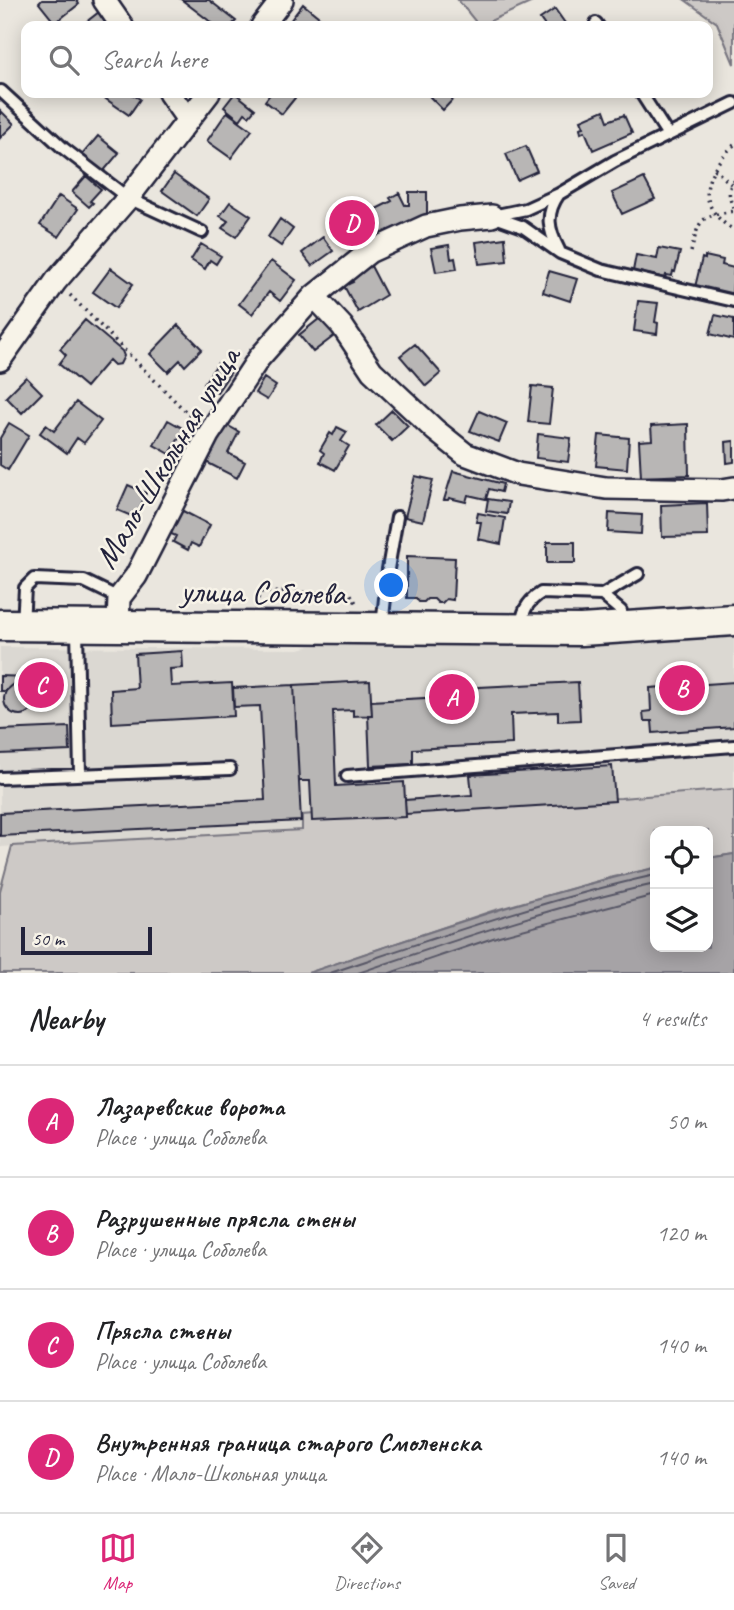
<!DOCTYPE html>
<html lang="en">
<head>
<meta charset="utf-8">
<style>
	body { margin:0; font-family:Caveat,sans-serif; background:#f2f2f2; color:#202124 }
	.controls { position:absolute; right:21px; bottom:21px; display:grid; overflow:hidden; border-radius:14px; box-shadow:0 4px 18px #0003 }
	.controls button { width:63px; height:63px; display:grid; place-items:center; padding:0; border:0; border-bottom:2px solid #e0e0e0; background:#fff; color:#202124; font:35px sans-serif }
	.scale { position:absolute; left:21px; bottom:18px; width:131px; box-sizing:border-box; padding-left:7px; border:4px solid #22223b; border-top:0; font-size:19px; line-height:24px; white-space:nowrap; color:#22223b; -webkit-text-stroke:5px #f7f3e8; paint-order:stroke }
	.you { position:absolute; left:392px; top:586px; width:24px; height:24px; margin:-18px; border:5px solid #fff; border-radius:50%; background:#1a73e8; box-shadow:0 0 0 10px #1a73e833 }
	.badge { display:grid; place-items:center; width:46px; height:46px; border-radius:50%; background:#db2777; color:#fff; font-size:23px; font-weight:700 }
	.pin { position:absolute; translate:-50% -50%; border:4px solid #fff; box-shadow:0 2px 7px #0006 }
	.list { margin:0; padding:0; list-style:none }
	h2 { display:flex; justify-content:space-between; align-items:center; height:91px; margin:0; padding:0 28px; font-size:30px }
	h2 small { font-size:23px; font-weight:400; color:#757577 }
	.list li { display:grid; grid-template-columns:46px 1fr auto; gap:21px; align-items:center; box-sizing:border-box; height:112px; padding:0 28px; border-top:2px solid #e0e0e0 }
	.list b { display:block; font-size:26px; white-space:nowrap }
	.list p { margin:0; font-size:23px; white-space:nowrap; color:#757577 }
	.list em { font-size:23px; font-style:normal; color:#757577 }
	.icon { flex:none; width:38px; height:38px; fill:none; stroke:currentColor; stroke-width:2; stroke-linecap:round; stroke-linejoin:round }
	.map { position:relative; flex:none; width:734px; height:973px; overflow:hidden }
	.search { position:absolute; background:#fff; box-shadow:0 4px 18px #0003; left:21px; right:21px; top:21px; height:77px; display:flex; align-items:center; gap:18px; box-sizing:border-box; padding:0 24px; border-radius:14px; color:#757577; font-size:26px }
	.sheet { height:539px; background:#fff }
	nav { display:flex; justify-content:space-around; align-items:center; box-sizing:border-box; height:98px; border-top:2px solid #e0e0e0; background:#fff; font-size:19px; color:#757577 }
	nav a { display:grid; justify-items:center; gap:4px }
	nav .on { color:#db2777 }
	.map>svg:first-child { display:block }
	.built { fill:#dbd8d2 }
	.green { fill:#cdc9c6; stroke:#787680; stroke-width:2 }
	.water { fill:#a6a3a6; stroke:#716f7b; stroke-width:2 }
	.lines { fill:none; stroke-linecap:round; stroke-linejoin:round }
	.shore { stroke:#575666; stroke-width:2 }
	.building { fill:#b8b6b5; stroke:#22223b; stroke-width:2 }
	.lane-casing { stroke:#22223b; stroke-width:16 }
	.street-casing { stroke:#22223b; stroke-width:26 }
	.secondary-casing { stroke:#22223b; stroke-width:35 }
	.path { stroke:#22223b; stroke-width:3.5; stroke-dasharray:2 5; stroke-linecap:butt }
	.lane { stroke:#f7f3e8; stroke-width:10 }
	.street { stroke:#f7f3e8; stroke-width:21 }
	.secondary { stroke:#f7f3e8; stroke-width:30 }
	.labels { text-anchor:middle; stroke-width:5; stroke-linejoin:round; paint-order:stroke }
	.street-label { font-size:33px; fill:#22223b; stroke:#f7f3e8 }
</style>
</head>
<body>
<div class="map">
<svg width="734" height="973" viewBox="0 0 734 973">
	<rect width="100%" height="100%" fill="#eae6de"/>
	<filter id="ink" filterUnits="userSpaceOnUse"><feTurbulence type="fractalNoise" baseFrequency=".0143" numOctaves="2"/><feDisplacementMap in="SourceGraphic" scale="14" xChannelSelector="R" yChannelSelector="G"/><feConvolveMatrix kernelMatrix="1 2 1 2 8 2 1 2 1" color-interpolation-filters="sRGB"/></filter>
	<g filter="url(#ink)">
		<path class="built" d="M734,633V789L621,798L302,815V830L0,847V647L299,649L310,646L590,645Z"/>
		<path class="green" d="M458,0H537L479,26Z
			M685,0H734V64L717,23Z
			M734,789V854L708,858V831H655V868L609,878L492,911L308,973H0V891L12,846L302,830V815L476,801L621,798Z"/>
		<path class="water" d="M734,854V973H308C423,934 537,894 655,868V947H708V858Z"/>
		<g class="lines">
			<path class="shore" d="M330,973C438,937 544,900 655,875
				M358,973C456,940 554,906 655,884
				M390,973L499,936L655,895"/>
		</g>
		<path class="building" d="M42,0H76L79,4L55,23L39,3Z
			M182,0H209L236,21L231,26H216Z
			M303,4L319,17L312,26H289L287,25Z
			M555,9L567,26H545L540,19Z
			M99,12L110,26H81Z
			M106,93H130L140,99L129,115L103,97Z
			M235,93L255,109L249,116L245,113L240,120L224,107Z
			M271,93H299L282,114L265,101Z
			M434,93H459L443,110L430,97Z
			M0,110L14,124L0,138Z
			M604,110L608,121L624,115L632,133L593,150L585,131L581,133L580,128L584,127L581,120Z
			M227,112L252,130L231,158L207,141Z
			M98,136L119,153L102,173L81,156Z
			M526,146L537,171L517,180L506,154Z
			M174,174L209,199L197,216L162,191Z
			M86,176L101,189L90,201L93,203L89,207L72,192Z
			M644,178L655,199L622,214L612,193Z
			M409,192H427V219L381,238L378,232L373,230V223L368,213L392,201L390,198L399,193L405,205H409Z
			M59,196L78,209L59,237L40,225Z
			M230,202L251,216L236,237L222,228L228,221L220,216Z
			M280,219L293,229L281,246L268,237Z
			M323,237L333,251L312,266L302,253Z
			M505,238L507,261L479,264L476,242Z
			M201,244L221,256L216,264L210,260L205,269L191,260Z
			M449,245L451,259L455,258L457,269L436,272L431,248Z
			M659,248L680,252L675,272L673,271L672,276L666,275L665,278L633,271L636,255L657,259Z
			M705,256L723,260L722,265L734,268L732,295L695,287L702,258L705,259Z
			M271,261L296,280L280,301L269,292L252,314L239,304Z
			M371,266L386,295L358,312L344,286L353,282L350,277Z
			M111,268L133,284L116,308L93,292Z
			M549,271L577,279L570,301L543,292Z
			M638,301L658,303L655,322L658,323L657,334L634,331Z
			M324,315L338,333L313,352L299,335Z
			M715,315L734,319V340L710,334Z
			M85,320L122,351L124,356L120,364L114,365L109,360L86,387L59,364L66,355L60,349Z
			M178,325L202,349L185,366L180,360L168,372L150,354Z
			M415,344L441,373L426,386L400,356Z
			M218,363L231,372L217,392L204,383Z
			M26,377L42,393L22,413L6,397Z
			M264,378L276,386L267,400L255,393Z
			M532,386L553,388L549,424L528,422Z
			M76,402L101,421L84,443L77,438L67,453L40,433L46,425L54,431Z
			M392,410L408,426L392,441L376,425Z
			M479,411L507,423L499,442L470,431Z
			M168,420L184,429L170,454L154,445Z
			M9,423L29,435L8,470L0,465V438Z
			M225,424L239,432L228,453L245,462L237,478L204,461Z
			M688,424L689,475L641,477L639,441L652,440L651,426Z
			M337,427L347,432L341,441L349,446L335,470L320,462L324,453L320,450L330,433L333,435Z
			M538,434L571,438L568,462L536,458Z
			M599,435L629,438L627,469L596,466Z
			M734,441V462L727,463L726,442Z
			M453,471L503,484L501,492L489,489L486,499L468,495L466,502L449,498L448,500H444Z
			M415,476L433,480L423,521L405,517Z
			M128,485L146,493L136,518L117,510Z
			M488,499L509,502L507,514L486,511Z
			M707,503L708,536L662,537L661,505Z
			M181,510L210,525L199,547L191,543L188,550L173,542L176,536L169,533Z
			M478,513L505,518L501,544L478,539L481,522H476Z
			M609,513L642,515L641,534L608,532Z
			M547,542H575V563H547Z
			M407,556L455,558L453,600L446,599L442,603H438L434,599H427L424,602H419L416,598H407Z
			M182,651L183,668L170,669L171,686L232,683L234,716L112,723L111,690L137,688L135,654Z
			M0,676L54,678L53,692H35L27,684L21,682L15,683L6,691H0Z
			M370,681L372,715L353,716V710L333,711L336,786L404,782L406,817L312,821L310,781H299L294,685Z
			M578,682L580,720L558,721V712L511,714L512,744L413,749V764L370,766L368,715H372L371,701L461,696L460,688Z
			M734,682V727L653,733L652,721H644L643,712L651,711L650,688Z
			M4 699a16 16 0 1 1 32 0a16 16 0 1 1-32 0Z
			M294,685L301,821L0,836V813L265,800L260,706L234,707L233,688Z
			M69,727L70,751L0,754V730Z
			M612,766L615,801L406,814L405,800L472,795L470,775Z"/>
		<g class="lines">
			<g class="lane-casing">
				<path id="lane" d="M596,23L598,26
					M1,91L63,148L128,198L202,232
					M641,93L668,135
					M492,216L526,209L559,194L615,161L734,103
					M495,217L523,227L560,253L601,270L734,301
					M559,250C548,229 545,214 559,194
					M602,595L638,574
					M23,624L25,588L34,579L84,581L119,598
					M382,627L388,569L397,517
					M77,629L80,774
					M521,629C522,613 526,602 541,593L602,595L621,611L623,626
					M347,776L734,746
					M0,778L230,769"/>
			</g>
			<g class="street-casing">
				<path id="street" d="M104,0L122,26
					M262,26L282,0
					M169,93L188,120
					M314,296L342,326L372,371L435,430L465,454L518,474L606,488L722,490L734,488
					M0,360L56,281L128,198L209,93
					M118,626L119,598L136,576L208,435L259,358L314,296L369,252L426,226L460,219L492,216"/>
			</g>
			<g class="secondary-casing">
				<path id="secondary" d="M0,625L581,630L734,620"/>
			</g>
			<path class="path" d="M734,145C704,173 693,205 734,230
				M714,169L731,184
				M734,180C726,190 730,200 734,210
				M691,252C700,217 699,217 734,211
				M70,295L195,421
				M255,605L261,592L350,593L358,606"/>
			<use href="#lane" class="lane"/>
			<use href="#street" class="street"/>
			<use href="#secondary" class="secondary"/>
		</g>
	</g>
	<g class="labels">
		<g class="street-label">
			<text transform="translate(166 457) rotate(-59)" y="12">Мало-Школьная улица</text>
			<text transform="translate(263 591) rotate(1)" y="12">улица Соболева</text>
		</g>
	</g>
</svg>
<div class="controls">
<button><svg class="icon" aria-label="locate" viewBox="0 0 24 24"><circle cx="12" cy="12" r="6"/><path d="M12 2v4M12 18v4M2 12h4M18 12h4"/></svg></button>
<button><svg class="icon" aria-label="layers" viewBox="0 0 24 24"><path d="M12 4l9 5-9 5-9-5zM3 14l9 5 9-5"/></svg></button>
</div>
<div class="scale">50 m</div>
<div class="you"></div>
<div class="pin badge" style="left:452px;top:697px">A</div>
<div class="pin badge" style="left:682px;top:688px">B</div>
<div class="pin badge" style="left:41px;top:685px">C</div>
<div class="pin badge" style="left:352px;top:223px">D</div>
<div class="search"><svg class="icon" aria-label="search" viewBox="0 0 24 24"><circle cx="10" cy="10" r="6"/><path d="M15 15l6 6"/></svg>Search here</div>
</div>
<section class="sheet">
<h2>Nearby<small>4 results</small></h2>
<ul class="list">
<li><span class="badge">A</span><div><b>Лазаревские ворота</b><p>Place · улица Соболева</p></div><em>50 m</em></li>
<li><span class="badge">B</span><div><b>Разрушенные прясла стены</b><p>Place · улица Соболева</p></div><em>120 m</em></li>
<li><span class="badge">C</span><div><b>Прясла стены</b><p>Place · улица Соболева</p></div><em>140 m</em></li>
<li><span class="badge">D</span><div><b>Внутренняя граница старого Смоленска</b><p>Place · Мало-Школьная улица</p></div><em>140 m</em></li>
</ul>
</section>
<nav>
<a class="on"><svg class="icon" aria-label="map" viewBox="0 0 24 24"><path d="M3 6l6-2 6 2 6-2v14l-6 2-6-2-6 2zM9 4v14M15 6v14"/></svg>Map</a>
<a><svg class="icon" aria-label="directions" viewBox="0 0 24 24"><path d="M12 3l9 9-9 9-9-9zM9 14v-3h6M13 9l2 2-2 2"/></svg>Directions</a>
<a><svg class="icon" aria-label="saved" viewBox="0 0 24 24"><path d="M7 4h10v16l-5-4-5 4z"/></svg>Saved</a>
</nav>
</body>
</html>
